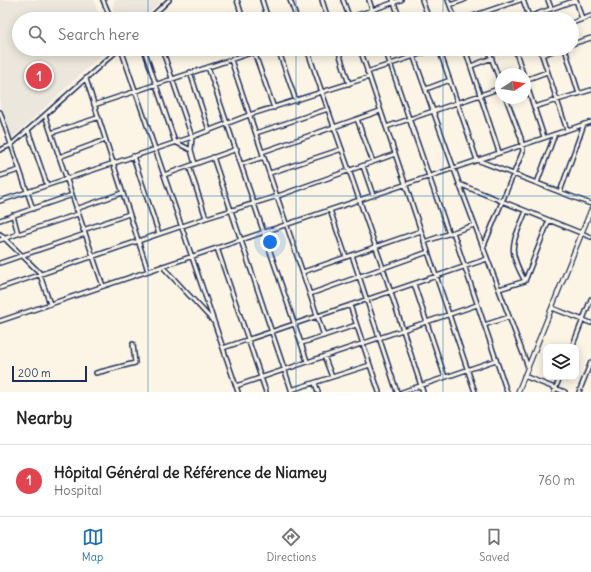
<!DOCTYPE html>
<html lang="en">
<head>
<meta charset="utf-8">
<style>
	body { margin:0; font-family:Delius,sans-serif; background:#f6f6f6; color:#222 }
	.controls { position:absolute; right:12px; bottom:12px; display:grid; overflow:hidden; border-radius:8px; box-shadow:0 2px 10px #0003 }
	.controls button { width:36px; height:36px; display:grid; place-items:center; padding:0; border:0; border-bottom:1px solid #e0e0e0; background:#fff; color:#222; font:20px sans-serif }
	.compass { position:absolute; left:495px; top:68px; width:36px; height:36px; border-radius:50%; background:#fff; box-shadow:0 2px 10px #0003; rotate:78deg }
	.scale { position:absolute; left:12px; bottom:10px; width:75px; box-sizing:border-box; padding-left:4px; border:2px solid #1b2f5e; border-top:0; font-size:11px; line-height:14px; white-space:nowrap; color:#1b2f5e; -webkit-text-stroke:3px #fcf5e5; paint-order:stroke }
	.you { position:absolute; left:270px; top:242px; width:14px; height:14px; margin:-10px; border:3px solid #fff; border-radius:50%; background:#1a73e8; box-shadow:0 0 0 6px #1a73e833 }
	.badge { display:grid; place-items:center; width:26px; height:26px; border-radius:50%; background:#1f6fb2; color:#fff; font-size:13px; font-weight:700 }
	.pin { position:absolute; translate:-50% -50%; border:2px solid #fff; box-shadow:0 1px 4px #0006 }
	.list { margin:0; padding:0; list-style:none }
	h2 { display:flex; justify-content:space-between; align-items:center; height:52px; margin:0; padding:0 16px; font-size:17px }
	h2 small { font-size:13px; font-weight:400; color:#767676 }
	.list li { display:grid; grid-template-columns:26px 1fr auto; gap:12px; align-items:center; box-sizing:border-box; height:72px; padding:0 16px; border-top:1px solid #e0e0e0 }
	.list b { display:block; font-size:15px; white-space:nowrap }
	.list p { margin:0; font-size:13px; white-space:nowrap; color:#767676 }
	.list em { font-size:13px; font-style:normal; color:#767676 }
	.icon { flex:none; width:22px; height:22px; fill:none; stroke:currentColor; stroke-width:2; stroke-linecap:round; stroke-linejoin:round }
	.map { position:relative; flex:none; width:591px; height:392px; overflow:hidden }
	.search { position:absolute; background:#fff; box-shadow:0 2px 10px #0003; left:12px; right:12px; top:12px; height:44px; display:flex; align-items:center; gap:10px; box-sizing:border-box; padding:0 14px; border-radius:22px; color:#767676; font-size:15px }
	.sheet { height:124px; background:#fff }
	nav { display:flex; justify-content:space-around; align-items:center; box-sizing:border-box; height:56px; border-top:1px solid #e0e0e0; background:#fff; font-size:11px; color:#767676 }
	nav a { display:grid; justify-items:center; gap:2px }
	nav .on { color:#1f6fb2 }
	.map>svg:first-child { display:block }
	.built { fill:#ece7dc }
	.lines { fill:none; stroke-linecap:round; stroke-linejoin:round }
	.minor-casing { stroke:#1b2f5e; stroke-width:6 }
	.major-casing { stroke:#1b2f5e; stroke-width:6 }
	.minor { stroke:#fcf5e5; stroke-width:3 }
	.major { stroke:#fcf5e5; stroke-width:3.5 }
	.grid { fill:none; stroke:#1f6fb2; stroke-width:1; stroke-opacity:0.55 }
</style>
</head>
<body>
<div class="map">
<svg width="591" height="392" viewBox="0 0 591 392">
	<rect width="100%" height="100%" fill="#fcf5e5"/>
	<filter id="ink" filterUnits="userSpaceOnUse"><feTurbulence type="fractalNoise" baseFrequency=".025" numOctaves="2"/><feDisplacementMap in="SourceGraphic" scale="8" xChannelSelector="R" yChannelSelector="G"/><feConvolveMatrix kernelMatrix="1 2 1 2 8 2 1 2 1" color-interpolation-filters="sRGB"/></filter>
	<g filter="url(#ink)">
		<path class="built" d="M0,0H94L99,16L98,19H19V49H108L12,138L0,104Z
			M114,0H162L142,19H117L113,8Z"/>
		<g class="lines">
			<g class="minor-casing">
				<path id="minor" d="M103,0L111,19
					M237,0L243,19
					M262,0L268,19
					M290,0L297,19
					M322,0L328,19
					M343,0L350,19
					M369,0L375,19
					M393,0L400,19
					M422,0L429,19
					M448,0L455,19
					M523,0L530,19
					M548,0L551,8
					M576,0L582,19
					M450,5L464,0
					M149,19L169,0
					M346,19L401,0
					M464,19L520,0
					M523,19L576,0
					M572,23L591,16
					M572,44L591,38
					M121,49L238,392
					M144,49L175,142L191,150
					M162,49L192,137L191,150L195,164
					M253,49L274,108
					M278,49L296,101
					M307,49L383,268L423,392
					M338,49L349,84
					M360,49L475,392
					M385,49L449,234
					M411,49L459,183L528,367
					M439,49L477,160L591,204
					M465,49L499,152
					M488,49L501,84
					M515,49L523,74
					M540,49L567,130
					M565,49L579,94
					M542,55L558,49
					M231,60L324,336
					M471,66L492,58
					M208,67L307,361
					M190,72L209,130
					M367,72L435,49
					M86,79L148,271
					M525,80L544,137
					M525,80L547,72
					M426,89L450,80
					M94,105L263,49
					M534,107L591,90
					M0,112L33,209
					M45,115L103,286
					M357,119L373,162
					M386,127L501,88
					M28,130L47,185
					M51,133L97,118
					M256,133L328,109
					M0,150L11,145L119,49
					M262,152L380,111
					M133,156L159,234
					M59,157L105,140
					M213,157L292,392
					M242,164L264,157
					M189,166L206,218
					M363,166L373,195
					M270,173L342,149
					M164,175L237,149
					M0,176L19,170
					M537,183L555,134
					M459,184L591,237
					M560,192L584,124
					M0,201L192,137L249,115L369,77
					M76,209L122,193
					M330,210L346,257
					M13,215L18,234
					M0,220L72,195
					M83,230L129,214
					M453,232L507,392
					M0,234L39,272L50,304
					M0,240L78,214
					M424,242L474,225
					M217,248L266,392
					M483,248L523,151L521,138L506,98
					M352,255L397,392
					M0,263L85,234
					M162,266L214,322
					M303,272L421,231
					M525,281C506,247 513,244 526,211
					M414,284L445,377
					M0,288L206,218L278,196L395,154
					M499,289L525,281L549,220
					M310,294L428,252
					M350,305L379,392
					M552,308L591,323
					M0,321L591,122
					M484,325L509,317
					M302,343L356,325
					M572,347L591,299
					M223,348L487,259
					M324,356L332,377
					M96,373L135,363L133,344
					M524,376L565,392
					M315,383L318,392
					M236,386L477,305
					M291,390L370,365
					M402,392L496,360
					M554,392L560,377
					M579,392L591,362"/>
			</g>
			<g class="major-casing">
				<path id="major" d="M518,392L591,210"/>
			</g>
			<use href="#minor" class="minor"/>
			<use href="#major" class="major"/>
		</g>
	</g>
	<path class="grid" d="M148,0V19M296,0V19M443,0V19M148,49V392M296,49V392M443,49V392M0,196H591"/>
</svg>
<div class="controls">
<button><svg class="icon" aria-label="layers" viewBox="0 0 24 24"><path d="M12 4l9 5-9 5-9-5zM3 14l9 5 9-5"/></svg></button>
</div>
<svg class="compass" viewBox="-18 -18 36 36"><path d="M0-13l5 13h-10z" fill="#e53935"/><path d="M0 13l5-13h-10z" fill="#767676"/></svg>
<div class="scale">200 m</div>
<div class="you"></div>
<div class="pin badge" style="left:39px;top:76px;background:#e0444e">1</div>
<div class="search"><svg class="icon" aria-label="search" viewBox="0 0 24 24"><circle cx="10" cy="10" r="6"/><path d="M15 15l6 6"/></svg>Search here</div>
</div>
<section class="sheet">
<h2>Nearby<small></small></h2>
<ul class="list">
<li><span class="badge" style="background:#e0444e">1</span><div><b>Hôpital Général de Référence de Niamey</b><p>Hospital</p></div><em>760 m</em></li>
</ul>
</section>
<nav>
<a class="on"><svg class="icon" aria-label="map" viewBox="0 0 24 24"><path d="M3 6l6-2 6 2 6-2v14l-6 2-6-2-6 2zM9 4v14M15 6v14"/></svg>Map</a>
<a><svg class="icon" aria-label="directions" viewBox="0 0 24 24"><path d="M12 3l9 9-9 9-9-9zM9 14v-3h6M13 9l2 2-2 2"/></svg>Directions</a>
<a><svg class="icon" aria-label="saved" viewBox="0 0 24 24"><path d="M7 4h10v16l-5-4-5 4z"/></svg>Saved</a>
</nav>
</body>
</html>
